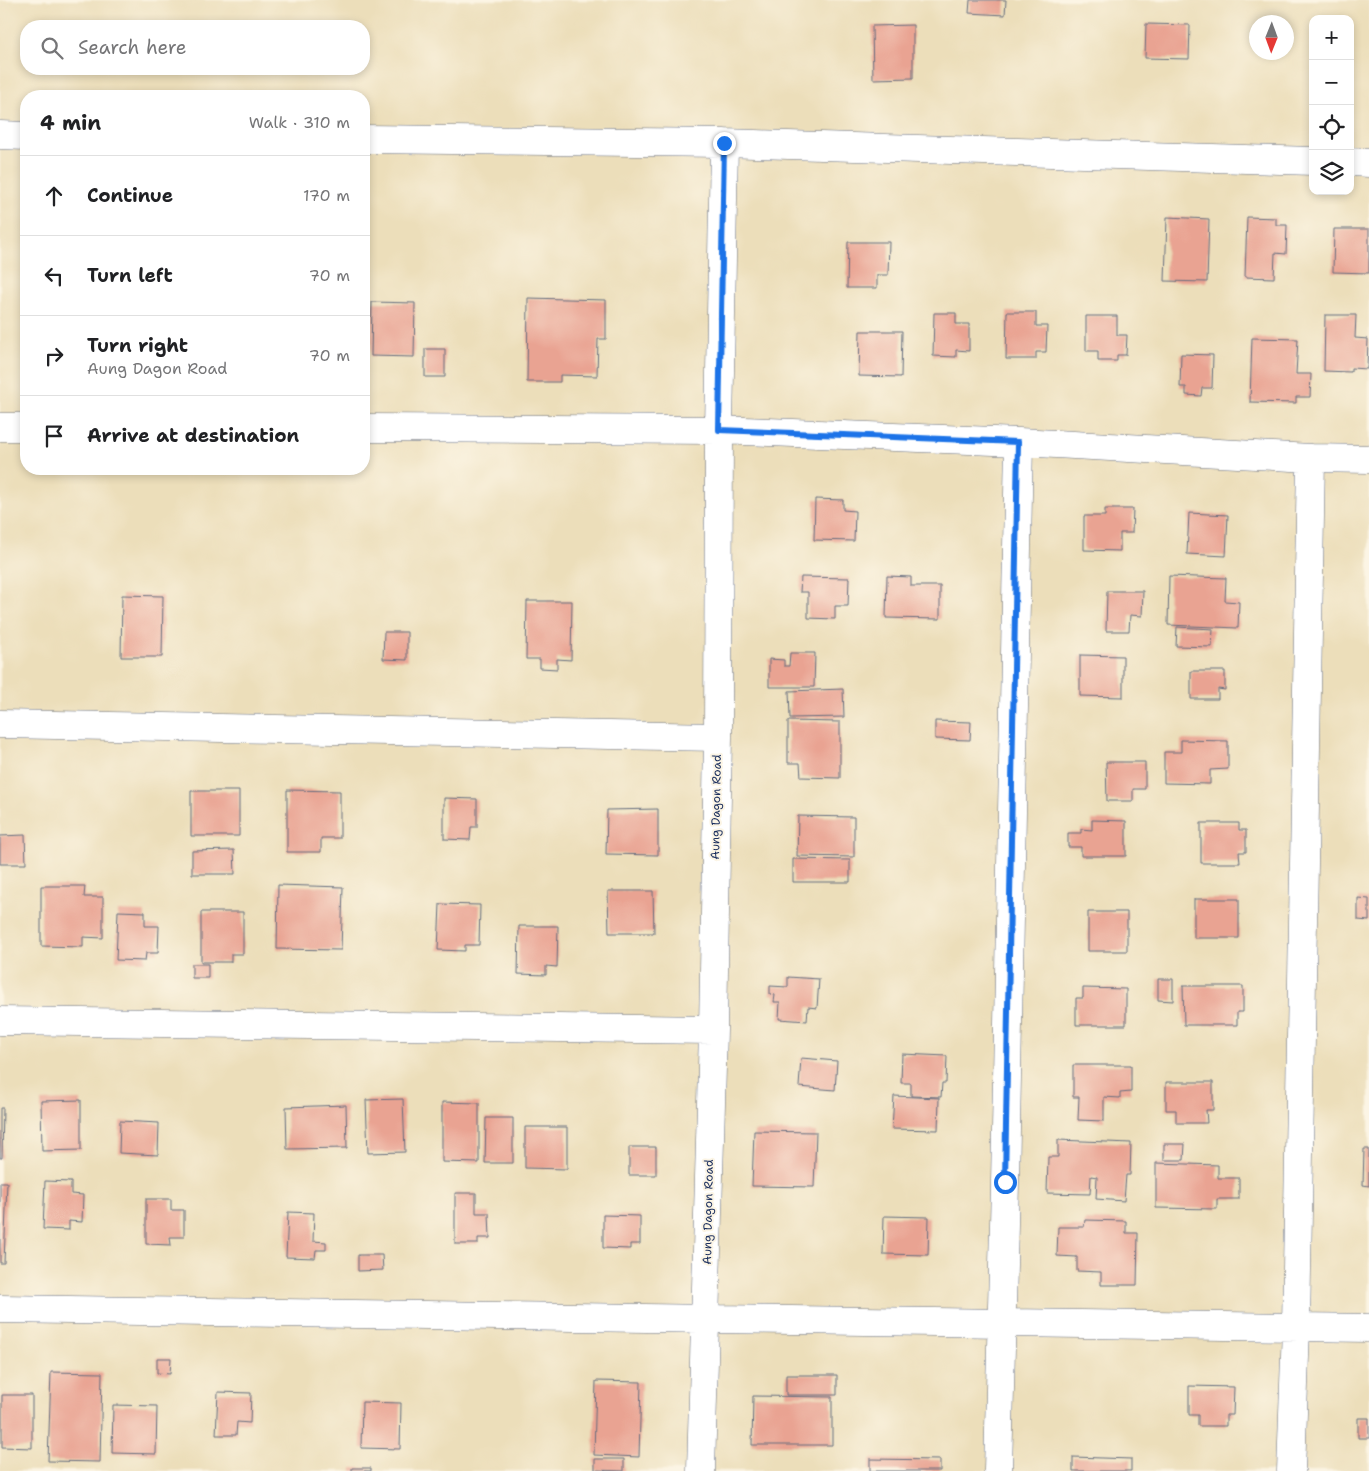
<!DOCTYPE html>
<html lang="en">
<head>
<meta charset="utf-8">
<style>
	body { margin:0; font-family:"Shantell Sans",sans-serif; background:#f2f2f2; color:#202124 }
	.controls { position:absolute; right:15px; top:15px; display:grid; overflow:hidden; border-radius:10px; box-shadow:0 2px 8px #0003 }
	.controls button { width:45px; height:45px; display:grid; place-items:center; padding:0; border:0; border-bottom:1px solid #e0e0e0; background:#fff; color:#202124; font:25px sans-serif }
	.compass { position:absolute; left:1249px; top:15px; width:45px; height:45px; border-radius:50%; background:#fff; box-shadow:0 2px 8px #0003; rotate:181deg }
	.stop { position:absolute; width:15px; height:15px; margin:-11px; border:4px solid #1a73e8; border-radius:50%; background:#fff }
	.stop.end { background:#1a73e8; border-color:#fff; box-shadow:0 1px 5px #0008 }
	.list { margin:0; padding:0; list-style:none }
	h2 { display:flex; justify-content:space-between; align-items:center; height:65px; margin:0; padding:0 20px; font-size:21px }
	h2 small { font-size:16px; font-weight:400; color:#757577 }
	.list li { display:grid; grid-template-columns:32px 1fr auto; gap:15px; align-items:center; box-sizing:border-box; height:80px; padding:0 20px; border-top:1px solid #e0e0e0 }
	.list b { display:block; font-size:19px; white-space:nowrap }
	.list p { margin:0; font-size:16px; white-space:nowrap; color:#757577 }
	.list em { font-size:16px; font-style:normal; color:#757577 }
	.icon { flex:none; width:28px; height:28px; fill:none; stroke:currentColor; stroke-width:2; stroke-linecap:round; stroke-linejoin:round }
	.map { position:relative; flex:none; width:1369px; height:1471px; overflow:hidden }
	.search { position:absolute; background:#fff; box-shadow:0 2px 8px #0003; left:20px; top:20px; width:350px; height:55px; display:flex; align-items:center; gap:12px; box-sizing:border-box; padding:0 18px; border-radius:20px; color:#757577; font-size:19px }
	.panel { position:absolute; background:#fff; box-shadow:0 2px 8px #0003; left:20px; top:90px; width:350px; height:385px; border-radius:20px }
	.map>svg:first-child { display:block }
	.building { fill:#e9a392 }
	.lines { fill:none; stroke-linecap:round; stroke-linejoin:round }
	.street-casing { stroke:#646c7e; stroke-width:29 }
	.street { stroke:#fff; stroke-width:28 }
	.route { stroke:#1a73e8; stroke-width:6 }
	.labels { text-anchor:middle; stroke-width:4; stroke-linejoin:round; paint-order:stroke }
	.street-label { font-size:12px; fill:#1b2f5e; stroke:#fcf5e5 }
</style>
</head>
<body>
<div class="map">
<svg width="1369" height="1471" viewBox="0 0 1369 1471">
	<rect width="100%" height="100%" fill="#fcf5e5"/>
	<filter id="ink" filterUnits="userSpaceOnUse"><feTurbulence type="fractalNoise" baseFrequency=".02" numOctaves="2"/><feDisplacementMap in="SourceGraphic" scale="10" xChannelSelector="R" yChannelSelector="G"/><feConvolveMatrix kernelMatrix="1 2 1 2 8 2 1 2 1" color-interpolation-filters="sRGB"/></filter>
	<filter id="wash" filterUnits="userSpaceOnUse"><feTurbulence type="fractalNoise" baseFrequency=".0096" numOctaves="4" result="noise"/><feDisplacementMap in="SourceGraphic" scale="20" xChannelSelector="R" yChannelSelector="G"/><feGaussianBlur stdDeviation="1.12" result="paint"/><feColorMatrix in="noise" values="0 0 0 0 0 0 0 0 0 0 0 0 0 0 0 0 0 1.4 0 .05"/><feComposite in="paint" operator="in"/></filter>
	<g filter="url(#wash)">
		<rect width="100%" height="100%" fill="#ecdeba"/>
		<g id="blocks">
			<path class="building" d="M970,0H1006L1005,15L969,13Z
				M1146,24L1190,25L1189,59L1145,58Z
				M913,25V78L873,79L872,26Z
				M1167,217L1209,219L1207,282L1165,281Z
				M1247,217L1276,218V225H1287L1286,254L1275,253L1274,278L1245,277Z
				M1334,229H1369V273L1333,272Z
				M848,242H889L888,275H877V288H847Z
				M528,298L606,300V339H598L597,376L560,375V382H527Z
				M372,302L415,303L414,357L371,356Z
				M1007,312H1036V326H1047L1046,352H1036V359H1006Z
				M934,313H956V324H969V351L956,350V357L933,356Z
				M1325,315H1356L1355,338L1368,339L1367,369L1351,368V372L1324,371Z
				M1086,316H1117V335H1127L1126,355H1117V361H1098V351H1086Z
				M860,331H902L901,377L859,376Z
				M1252,338L1298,339L1296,374H1311L1310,397H1296V403L1250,402Z
				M425,349H445V377H425Z
				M1181,354L1213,355L1212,388H1202L1201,396L1186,395V387H1180Z
				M815,499L843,500V510L855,511L854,541L814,540Z
				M1105,509H1133L1132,533H1120V551L1084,550V516H1105Z
				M1189,513L1228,515L1226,556L1187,554Z
				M887,576L911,577V586H940V619L886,618Z
				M1169,576L1226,578L1225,601L1239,602L1238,628L1168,625Z
				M801,577L849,578L848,606H835V619L808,618V592H800Z
				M1107,591H1143L1142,616L1130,615L1129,631H1106Z
				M122,595L163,596L162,657H121Z
				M527,601H572L571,660L557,659V669L540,668V659H526Z
				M1177,627L1213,629L1212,647L1176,646Z
				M384,632H407V660L383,659Z
				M790,653H815L814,687H769V659L784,660V666H789Z
				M1080,655L1123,656V697L1080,696Z
				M1191,671H1225V690L1218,689V699H1191Z
				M843,689L844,717L790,718L789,691Z
				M788,721L840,722V778L801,777L800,763H788Z
				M935,721L971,722L970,740L935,739Z
				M1181,740L1228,741V769L1210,770V784L1164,783V752H1181Z
				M1106,762H1145V789H1133V801H1107Z
				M287,790L340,791V838H321V852H287Z
				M191,791H239V836H191Z
				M444,798L477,799V827H471L470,840L444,839Z
				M658,809V855L606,854L607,810Z
				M798,816L854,817V857L797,856Z
				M1092,820L1126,821V856H1081V847H1068V833H1081V829L1092,830Z
				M1201,823H1239V830H1246V852H1239L1240,863H1201Z
				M25,835L26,864H0V836Z
				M234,850L235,874H192V851Z
				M793,859L850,860V882H793Z
				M278,885L343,887L341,950L277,949Z
				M41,886H85L84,897H103V938L83,937V947L41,946Z
				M608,891H653L654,933H609Z
				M1358,898L1369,899V921L1358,920Z
				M1194,899H1239V938H1194Z
				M440,904L480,905L479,945H465V951L438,950Z
				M118,911L145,912V926H159L158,953H146L145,961L116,960Z
				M201,912H243V954H231V962H201Z
				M1088,912H1127V951H1088Z
				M519,926H558L557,967L546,966V975L518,974Z
				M192,964H208V978H192Z
				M788,977L819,979L817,1008L808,1007L807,1021L779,1019L780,1002H774L775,995L770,994V986L788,987Z
				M1158,979H1173V1001L1158,1000Z
				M1183,986H1243V1012H1237V1025H1184Z
				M1083,988L1126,989V1025H1076V998H1083Z
				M902,1054L947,1056L946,1083H942L941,1097L911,1096V1083H901Z
				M801,1058L837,1061L835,1090L799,1087Z
				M1073,1065H1131V1092L1120,1093V1098L1104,1097V1121L1078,1120L1079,1097H1073Z
				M1166,1082H1213V1110H1206L1207,1123H1176V1110H1166Z
				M894,1096L939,1098L938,1130L892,1129Z
				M403,1099L405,1152L368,1153L366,1100Z
				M81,1100V1150L42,1151L41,1101Z
				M442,1102L479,1103V1163L442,1162Z
				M346,1105L347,1148L287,1149L286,1107Z
				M0,1108H3L2,1158H0Z
				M486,1118H513V1163H485Z
				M120,1121L159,1123L158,1155L119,1153Z
				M525,1127H567V1169L525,1168Z
				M754,1131L816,1132L814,1187L752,1186Z
				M1058,1140L1131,1143L1130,1175H1126L1124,1201L1096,1199L1097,1177L1091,1176L1090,1194L1047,1193L1048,1157H1058Z
				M1164,1144H1185L1184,1160H1164Z
				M629,1147H656V1175H629Z
				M1364,1149H1369V1186L1363,1185Z
				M1156,1163L1218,1165V1178H1239V1199H1217V1209L1156,1208Z
				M45,1181L71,1182V1194L83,1195L82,1222L69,1221V1230L43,1229Z
				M0,1182H7L4,1263H0Z
				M455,1193H476V1213H489L490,1238H478V1244H455Z
				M146,1199H171V1210H184V1237H170L171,1245L146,1244Z
				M288,1212L314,1213L313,1241L326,1242V1250H316L315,1258L286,1257Z
				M603,1215L640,1216V1244H630V1249L603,1248Z
				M884,1216L929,1217L928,1255L883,1254Z
				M1085,1220L1126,1221V1233H1138L1137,1285H1101V1272L1077,1271V1257L1057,1256L1058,1227H1084Z
				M358,1255H382L383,1270L358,1271Z
				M157,1358H171L170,1374L157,1373Z
				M51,1372L102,1373L100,1462L48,1461Z
				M786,1375H837V1395H786Z
				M596,1381L641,1382L639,1457L594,1455Z
				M1189,1386L1234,1387L1233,1415H1226V1426H1198V1415H1189Z
				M218,1392L251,1393L250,1423L237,1422L236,1435H216Z
				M2,1395H32V1448L2,1447Z
				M753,1396L832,1397V1445H752Z
				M362,1402L401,1403L400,1449L361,1448Z
				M113,1405L157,1406L156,1454L112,1453Z
				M1358,1418H1369V1438H1358Z
				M1073,1457L1131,1459V1471H1073Z
				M595,1459H624V1471L595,1470Z
				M870,1459L940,1460V1471H870Z
				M352,1468H371V1471H352Z"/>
		</g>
	</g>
	<g filter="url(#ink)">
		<use href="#blocks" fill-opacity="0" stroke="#646c7e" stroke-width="1"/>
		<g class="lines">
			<g class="street-casing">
				<path id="street" d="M0,135L26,136
					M364,139L724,143L1313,161
					M1350,162L1369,163
					M0,427H26
					M364,428L719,430L1019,442L1311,458L1369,459
					M0,724L718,737
					M0,1021L713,1030
					M0,1309L1369,1328
					M701,1471L713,1030L718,737L719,430L724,143
					M998,1471L1005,1183L1019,442
					M1291,1471L1296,1327L1311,458"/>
			</g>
			<use href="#street" class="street"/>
		</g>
	</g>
	<g class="lines" filter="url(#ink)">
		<path class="route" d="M724,143L719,430L1018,442L1005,1182"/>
	</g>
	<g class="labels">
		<g class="street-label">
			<text transform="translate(716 807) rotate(-89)" y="4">Aung Dagon Road</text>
			<text transform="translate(708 1212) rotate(-89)" y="4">Aung Dagon Road</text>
		</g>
	</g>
</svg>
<div class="controls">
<button>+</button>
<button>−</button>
<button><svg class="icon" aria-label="locate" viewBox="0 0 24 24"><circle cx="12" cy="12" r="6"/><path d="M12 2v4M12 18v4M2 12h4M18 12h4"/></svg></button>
<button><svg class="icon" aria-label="layers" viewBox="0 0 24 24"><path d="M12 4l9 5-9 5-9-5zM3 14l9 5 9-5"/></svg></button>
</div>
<svg class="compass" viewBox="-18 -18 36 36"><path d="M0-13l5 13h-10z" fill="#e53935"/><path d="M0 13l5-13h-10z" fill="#757577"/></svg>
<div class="stop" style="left:1005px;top:1182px"></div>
<div class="stop end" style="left:724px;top:143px"></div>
<div class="search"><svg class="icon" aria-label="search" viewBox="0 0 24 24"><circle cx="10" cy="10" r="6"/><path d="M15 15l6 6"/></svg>Search here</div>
<section class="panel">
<h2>4 min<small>Walk · 310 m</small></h2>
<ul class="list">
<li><svg class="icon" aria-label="ahead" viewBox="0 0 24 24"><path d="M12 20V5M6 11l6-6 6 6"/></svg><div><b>Continue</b></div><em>170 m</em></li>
<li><svg class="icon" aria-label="left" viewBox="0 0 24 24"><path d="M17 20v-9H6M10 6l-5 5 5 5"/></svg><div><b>Turn left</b></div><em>70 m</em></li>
<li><svg class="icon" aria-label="right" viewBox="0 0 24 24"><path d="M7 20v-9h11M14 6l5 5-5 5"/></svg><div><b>Turn right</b><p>Aung Dagon Road</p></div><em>70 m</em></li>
<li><svg class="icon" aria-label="arrive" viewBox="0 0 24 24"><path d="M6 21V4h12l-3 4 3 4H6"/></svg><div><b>Arrive at destination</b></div></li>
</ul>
</section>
</div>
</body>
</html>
